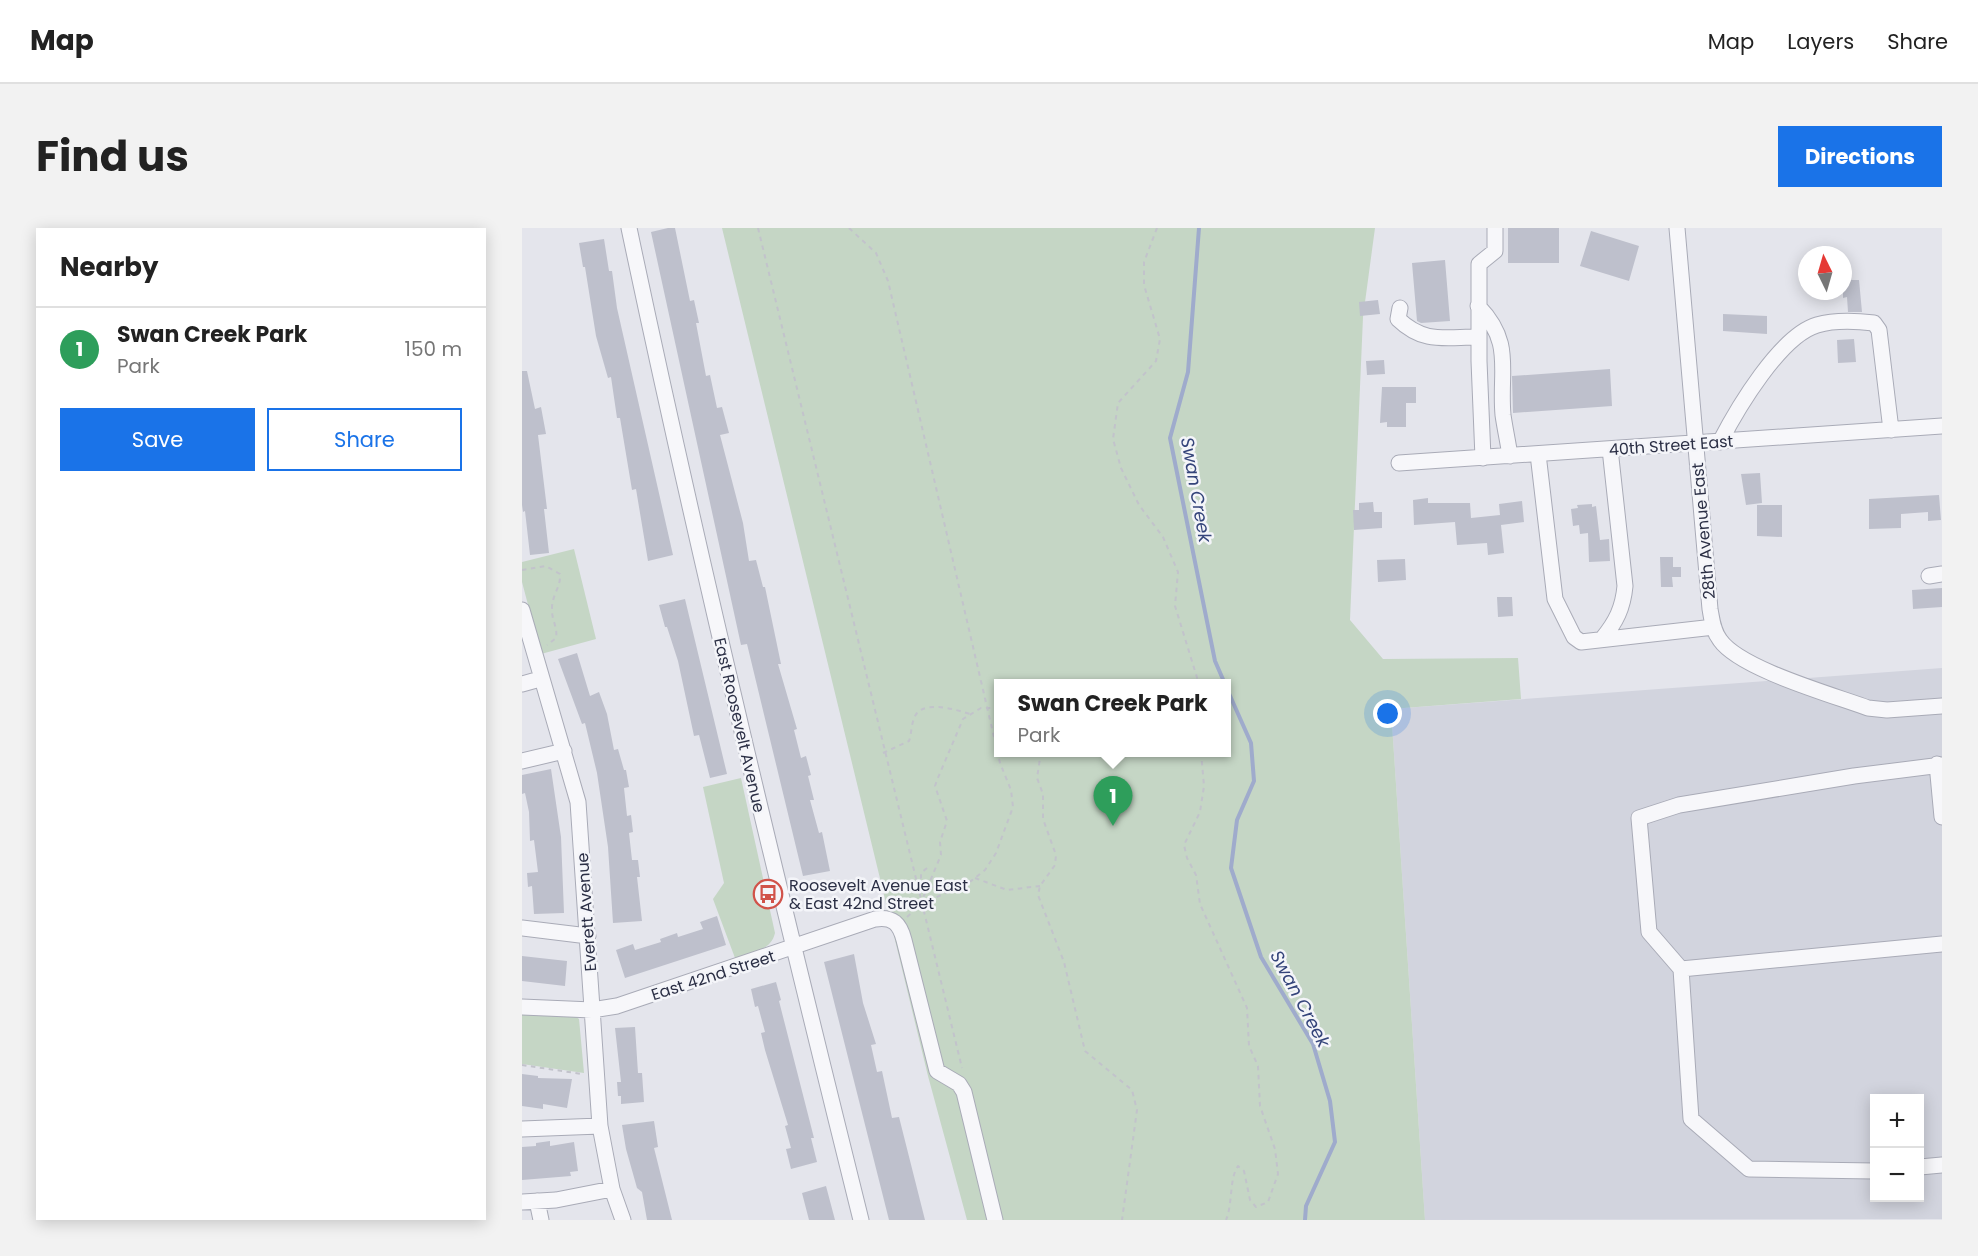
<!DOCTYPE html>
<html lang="en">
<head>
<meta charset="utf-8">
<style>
	body { margin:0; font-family:Poppins,sans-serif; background:#f2f2f2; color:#222 }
	.controls { position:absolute; right:18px; bottom:18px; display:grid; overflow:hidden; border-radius:0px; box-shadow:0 3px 15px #0003 }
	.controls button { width:54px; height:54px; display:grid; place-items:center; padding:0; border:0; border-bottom:2px solid #e0e0e0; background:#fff; color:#222; font:30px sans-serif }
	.compass { position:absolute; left:1276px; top:18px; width:54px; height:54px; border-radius:50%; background:#fff; box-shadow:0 3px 15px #0003; rotate:355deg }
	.you { position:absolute; left:866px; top:486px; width:21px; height:21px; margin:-15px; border:4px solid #fff; border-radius:50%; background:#1a73e8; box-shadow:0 0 0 9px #1a73e833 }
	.badge { display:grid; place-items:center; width:39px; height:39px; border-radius:50%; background:#1a73e8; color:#fff; font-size:20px; font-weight:700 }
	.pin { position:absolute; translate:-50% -50px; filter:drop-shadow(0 2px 3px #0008) }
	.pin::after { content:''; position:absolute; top:32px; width:21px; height:18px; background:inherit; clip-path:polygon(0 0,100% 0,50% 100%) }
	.popup { position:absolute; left:472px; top:451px; width:237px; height:78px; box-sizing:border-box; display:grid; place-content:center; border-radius:0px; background:#fff; filter:drop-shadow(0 2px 4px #0005); font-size:20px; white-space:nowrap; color:#767676 }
	.popup b { font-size:22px; color:#222 }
	.popup::after { content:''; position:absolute; left:50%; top:100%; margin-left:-12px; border:12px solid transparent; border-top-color:#fff }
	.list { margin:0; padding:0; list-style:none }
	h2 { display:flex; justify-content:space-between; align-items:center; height:78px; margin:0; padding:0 24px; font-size:26px }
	h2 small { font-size:20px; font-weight:400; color:#767676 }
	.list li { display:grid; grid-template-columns:39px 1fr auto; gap:18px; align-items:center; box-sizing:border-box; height:84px; padding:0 24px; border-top:2px solid #e0e0e0 }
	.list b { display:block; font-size:22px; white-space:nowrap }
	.list p { margin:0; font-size:20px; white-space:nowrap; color:#767676 }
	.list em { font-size:20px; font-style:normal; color:#767676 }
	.actions { display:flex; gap:12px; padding:18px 24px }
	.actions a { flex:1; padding:14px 0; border:2px solid #1a73e8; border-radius:0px; text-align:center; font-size:21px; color:#1a73e8 }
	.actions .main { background:#1a73e8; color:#fff }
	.map { position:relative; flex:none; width:1420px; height:992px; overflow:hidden; border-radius:0px }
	header { display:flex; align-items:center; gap:36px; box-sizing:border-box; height:84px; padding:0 30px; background:#fff; border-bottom:2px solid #e0e0e0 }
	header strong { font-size:28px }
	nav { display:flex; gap:33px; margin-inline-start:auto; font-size:21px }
	.intro { display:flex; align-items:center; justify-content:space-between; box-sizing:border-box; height:144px; padding:0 36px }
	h1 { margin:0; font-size:42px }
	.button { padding:15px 27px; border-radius:0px; background:#1a73e8; color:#fff; font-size:21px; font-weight:700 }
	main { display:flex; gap:36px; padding:0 36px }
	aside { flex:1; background:#fff; border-radius:0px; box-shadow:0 3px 15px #0003 }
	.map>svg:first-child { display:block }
	.built { fill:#d2d4de; fill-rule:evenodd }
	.green { fill:#c5d6c5; fill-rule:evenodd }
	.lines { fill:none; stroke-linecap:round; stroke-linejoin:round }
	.stream { stroke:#9fabcc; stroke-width:4 }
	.building { fill:#bec0cc }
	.minor-casing { stroke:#a9abb7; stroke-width:17 }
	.path { stroke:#c2c3cb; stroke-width:2; stroke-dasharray:4.5 4.5; stroke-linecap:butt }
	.minor { stroke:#f7f7fa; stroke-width:15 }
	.labels { text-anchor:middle; stroke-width:5; stroke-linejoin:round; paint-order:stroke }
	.street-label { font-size:16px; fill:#2b2f45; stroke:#f4f5f9 }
	.poi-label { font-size:16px; fill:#2b2f45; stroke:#f4f5f9; text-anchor:start }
	.water-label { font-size:18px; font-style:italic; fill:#34447a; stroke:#f4f5f9 }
</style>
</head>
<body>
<header>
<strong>Map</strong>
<nav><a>Map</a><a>Layers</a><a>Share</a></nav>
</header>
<div class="intro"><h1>Find us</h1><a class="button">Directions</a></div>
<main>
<aside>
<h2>Nearby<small></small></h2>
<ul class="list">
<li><span class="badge" style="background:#2e9e5b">1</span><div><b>Swan Creek Park</b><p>Park</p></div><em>150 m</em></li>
</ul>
<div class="actions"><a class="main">Save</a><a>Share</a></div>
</aside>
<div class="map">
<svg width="1420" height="992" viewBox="0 0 1420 992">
	<rect width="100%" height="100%" fill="#e4e5ec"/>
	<path class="built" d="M1420,440V991L903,992L869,481ZM1352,870H1398V970H1352Z"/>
	<path class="green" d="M200,0H853L841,89L828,392L861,431L996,430L999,471L869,481L903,992H445L406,848ZM477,456H705V524H477Z
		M52,321L74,411L19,426L0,354V334Z
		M219,550L253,705C249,723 229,725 213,730L191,671L202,655L181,559Z
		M0,781L52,787L57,791L62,845L0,836Z"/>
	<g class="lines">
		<path class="stream" d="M677,0L666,144L648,210L693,433L703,456
			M705,461L729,515L732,553L715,592L709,640L739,729L791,816L808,873L813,914L784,978L783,992"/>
	</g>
	<path class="building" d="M146,0H153L168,73L172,72L177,95H174L184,148L188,147L195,180L200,179L207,205L198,207L221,295L227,333L234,332L241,359H243L259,436H256L275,501L272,502L279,530L284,528L289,547L286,548L292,572H288L297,605L300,604L308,643L281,648L225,416L219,417L129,4Z
		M986,0H1037V35H986Z
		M1069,3L1117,18L1107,53L1058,38Z
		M82,11L87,43H90L95,80L151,327L126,333L114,261L110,262L98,190H95L89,149L86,150L74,108L63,39H61L57,15Z
		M923,32L928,93L899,95L895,93L890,35Z
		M1321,52H1337L1340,84H1326L1325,69L1321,70Z
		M856,72L858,86L838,88L837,74Z
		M1201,86L1245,88V106L1201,103Z
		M1332,111L1334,134L1316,135L1315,112Z
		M862,132L863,146L845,147L844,133Z
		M1088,141L1090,178L991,185L990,148Z
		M0,143H5L13,181L19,179L24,206L16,207L25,281H22L27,325L8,327L3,283L1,284L0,277Z
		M860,159H894V175H884V199H865V194L858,195Z
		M1238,245L1240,275L1224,277L1219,246Z
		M1417,267L1419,292L1406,293V284L1379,286V300L1347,301V271Z
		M906,270V275H948L949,290L978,287L977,276L1000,273L1002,294L979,297L982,325L966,327L965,315L935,317L933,294L892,297L891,272Z
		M851,274L852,284H860V300L832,302L831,282H837V275Z
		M1070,276V279L1074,278L1078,312L1087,311L1088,333L1067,334L1066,305L1058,306L1057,297L1051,298L1049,281L1056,280L1055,277Z
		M1235,277H1260V309L1235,308Z
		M1138,329H1151V339H1159V349H1150L1151,359H1139Z
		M883,331L884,352L856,354L855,332Z
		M1420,360V379L1391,381L1390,362Z
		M975,369H990L991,388L976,389Z
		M163,371L205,546L188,550L177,507L172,508L156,433L145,399H143L137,377Z
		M55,425L68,468L77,464L85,486L92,522L96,521L102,542H104L107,559L102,560L105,588L109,587L111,604L107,605L110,632H116L118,649H115L120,693L91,695L86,619L75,545L63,495L60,496L36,431Z
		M29,541L39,609L42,685L12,686L10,658L6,659L5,645L16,644L12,612L8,613L7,584L3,565L0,566V547Z
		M195,688L204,717L103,750L94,722L111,716L113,722L139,714L138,711L155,705L156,709L181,701L178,694Z
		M332,726L341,775L354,816L349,817L355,844L360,843L370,890L377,889L403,992H367L302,734Z
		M0,728L45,733L43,758L0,753Z
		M254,754L259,772L257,773L292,910H289L295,934L269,941L264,921L269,920L263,898L266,897L243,822L239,805L243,804L236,778L233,779L229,761Z
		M113,799L116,845H120L122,874L99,876V868H96L95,854H99L93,800Z
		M0,846L16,848V850L50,851L45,880L21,876V881L0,878Z
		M132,893L136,919L132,920L150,992H125L120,964L115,960L104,921L100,897Z
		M28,913V918L52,914L56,943L48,944L49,948L0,952V919L14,918V915Z
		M304,958L313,992H287L280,965Z"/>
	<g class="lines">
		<g class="minor-casing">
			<path id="minor" d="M107,0C177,332 257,662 339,992
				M1155,0L1188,381C1190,392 1191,403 1198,412C1218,441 1311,467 1346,480L1365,482L1420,478
				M956,78C992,115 977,142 981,187C983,201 986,214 988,228
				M878,80L876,91C902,116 923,109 956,109
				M1198,214C1215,181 1258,108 1295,97C1312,92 1335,93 1352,95L1357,102L1369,202
				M1016,226L1033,371L1052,409L1059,414L1192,399
				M961,230L957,133V36L973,23V0
				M877,235L1420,198
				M1407,348L1420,346
				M0,382L56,574L78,898L90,961L101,992
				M1080,411C1094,394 1101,380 1103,358L1088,221
				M0,456L18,451
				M0,533L42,523
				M1415,536L1420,589
				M1420,537L1332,548L1157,577L1117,590L1127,704L1159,741L1420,716
				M0,700L66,708
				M1159,741L1169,891L1227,941L1352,943
				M0,779L70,782L95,778L353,691C371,688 378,696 382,712L415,843L437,856L442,864L473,992
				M0,901L78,898
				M1398,939L1420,937
				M15,973L19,992
				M0,974L34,972L90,961"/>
		</g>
		<path class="path" d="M236,0L440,840
			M327,0L354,25L366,53L478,535L489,562L491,579L474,625L463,642L449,653L398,677L385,689
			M635,0L622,34V57L638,111L634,133L596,175L591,211L599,240L617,277L641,309L656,344L653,378L677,456
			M0,342L24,338L38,346C39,359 30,367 30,380C29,391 36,399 34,410L25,417
			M519,524L515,550L521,566V591L534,627L533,637L518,658L516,667L542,734L563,823L610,862L615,882L600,992
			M679,524L682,558L678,584L662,617L665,630L674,647L678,676L725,780L727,818L736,838L738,878L753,921L756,946L746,974L734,979L728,972L722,943L716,938C707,951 711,975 704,992
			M361,525L387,513C390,505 389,492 395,485C406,473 435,482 448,486
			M405,640L399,645V650L411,659L418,656L419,647
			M453,650L485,662L518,658
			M398,677L419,627L418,614L425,593L413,558L415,552L441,491L459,480H477
			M0,837L60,846"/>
		<use href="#minor" class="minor"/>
	</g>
	<defs>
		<g id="bus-ring" transform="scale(1.5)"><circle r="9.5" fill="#f4f5f9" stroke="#d15249" stroke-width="1.5"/><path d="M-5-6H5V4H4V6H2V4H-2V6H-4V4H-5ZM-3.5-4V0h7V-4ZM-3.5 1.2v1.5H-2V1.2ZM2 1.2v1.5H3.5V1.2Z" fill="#d15249"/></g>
	</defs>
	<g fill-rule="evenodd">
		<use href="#bus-ring" x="246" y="666"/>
	</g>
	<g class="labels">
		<g class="street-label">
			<text transform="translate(1149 217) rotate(-4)" y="6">40th Street East</text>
			<text transform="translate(1181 303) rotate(-95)" y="6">28th Avenue East</text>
			<text transform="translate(218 497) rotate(77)" y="6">East Roosevelt Avenue</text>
			<text transform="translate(64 684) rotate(-94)" y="6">Everett Avenue</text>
			<text transform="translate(191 747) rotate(-18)" y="6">East 42nd Street</text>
		</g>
		<g class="poi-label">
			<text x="267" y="663">Roosevelt Avenue East<tspan x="267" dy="18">&amp; East 42nd Street</tspan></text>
		</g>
		<g class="water-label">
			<text transform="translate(674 262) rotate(80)" y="6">Swan Creek</text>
			<text transform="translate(778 771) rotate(62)" y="6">Swan Creek</text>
		</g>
	</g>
</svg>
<div class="controls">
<button>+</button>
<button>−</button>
</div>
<svg class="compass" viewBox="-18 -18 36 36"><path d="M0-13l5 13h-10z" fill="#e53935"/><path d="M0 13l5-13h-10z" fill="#767676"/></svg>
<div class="you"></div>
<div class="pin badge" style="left:591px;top:598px;background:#2e9e5b">1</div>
<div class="popup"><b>Swan Creek Park</b>Park</div>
</div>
</main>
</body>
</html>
